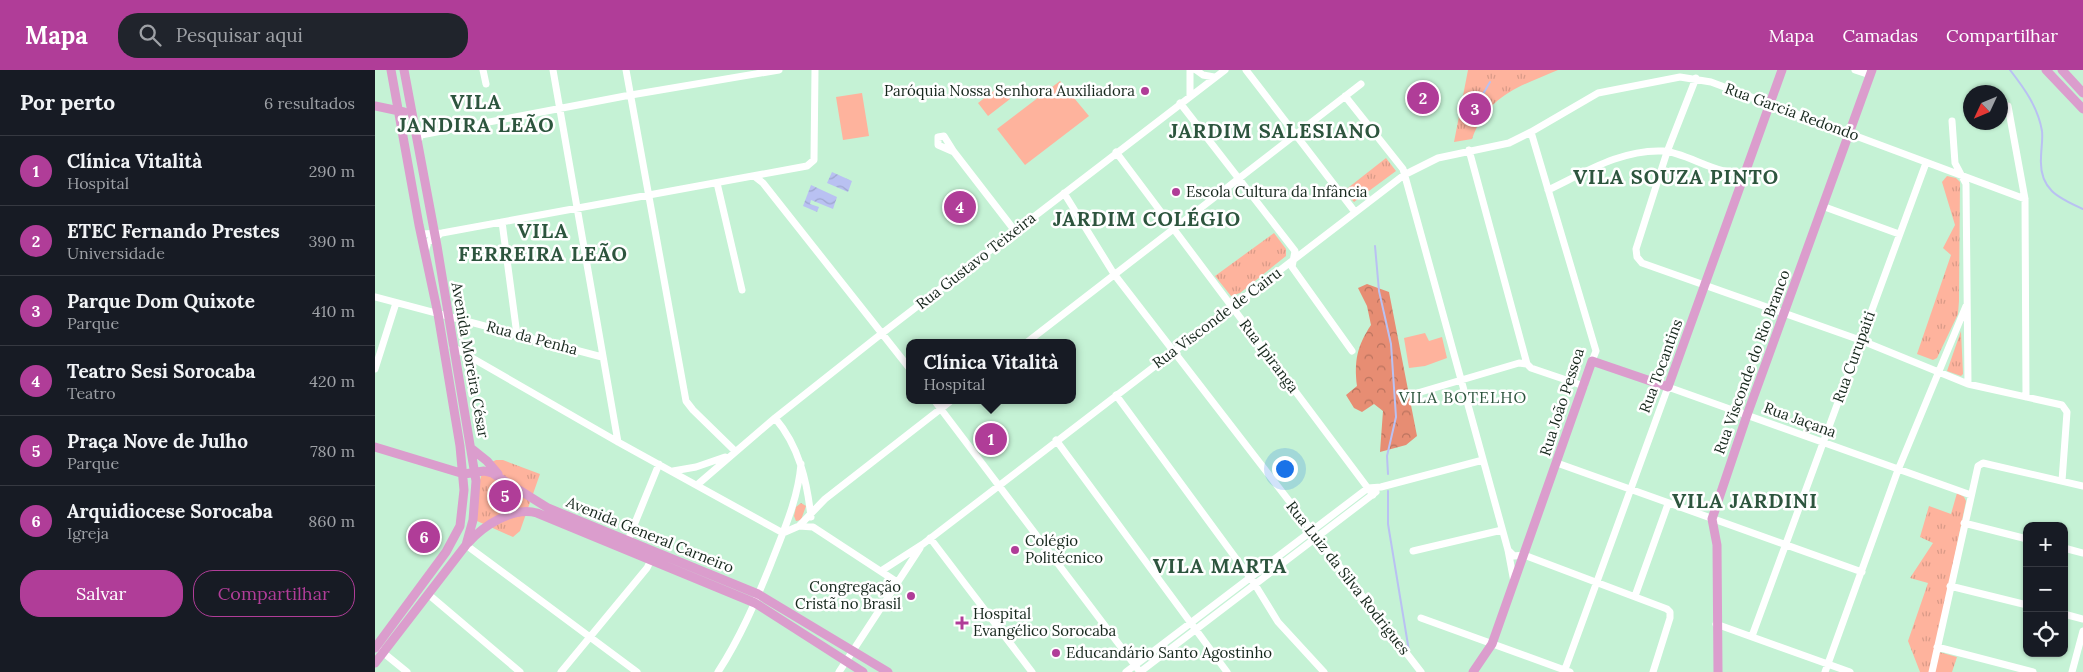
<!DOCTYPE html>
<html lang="pt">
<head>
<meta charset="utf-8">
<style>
	body { margin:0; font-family:Lora,serif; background:#20242c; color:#f1f3f6 }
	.controls { position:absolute; right:15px; bottom:15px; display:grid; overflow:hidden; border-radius:10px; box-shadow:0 1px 4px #0004 }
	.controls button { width:45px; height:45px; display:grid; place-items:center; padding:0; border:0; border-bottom:1px solid #363941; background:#171b24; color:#f1f3f6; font:25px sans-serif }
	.compass { position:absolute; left:1588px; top:15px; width:45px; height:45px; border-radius:50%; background:#171b24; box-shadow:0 1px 4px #0004; rotate:226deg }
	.you { position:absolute; left:909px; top:398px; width:18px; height:18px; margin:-12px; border:4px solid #fff; border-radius:50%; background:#1a73e8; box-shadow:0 0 0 8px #1a73e833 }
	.badge { display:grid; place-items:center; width:32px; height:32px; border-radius:50%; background:#b03d98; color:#fff; font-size:16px; font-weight:700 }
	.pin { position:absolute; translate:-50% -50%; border:2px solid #fff; box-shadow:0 1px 5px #0006 }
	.popup { position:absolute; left:531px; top:269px; width:170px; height:65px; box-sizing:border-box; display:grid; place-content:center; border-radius:10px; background:#171b24; filter:drop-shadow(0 1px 4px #0005); font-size:16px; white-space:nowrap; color:#9ea1a6 }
	.popup b { font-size:19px; color:#f1f3f6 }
	.popup::after { content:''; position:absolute; left:50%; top:100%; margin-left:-10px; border:10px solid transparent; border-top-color:#171b24 }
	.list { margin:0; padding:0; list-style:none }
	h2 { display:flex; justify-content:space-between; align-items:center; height:65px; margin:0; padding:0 20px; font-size:21px }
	h2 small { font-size:16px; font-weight:400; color:#9ea1a6 }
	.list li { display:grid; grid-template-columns:32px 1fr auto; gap:15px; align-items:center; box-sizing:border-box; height:70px; padding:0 20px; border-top:1px solid #363941 }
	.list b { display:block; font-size:19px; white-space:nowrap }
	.list p { margin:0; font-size:16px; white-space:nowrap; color:#9ea1a6 }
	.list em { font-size:16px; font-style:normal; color:#9ea1a6 }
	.actions { display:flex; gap:10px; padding:15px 20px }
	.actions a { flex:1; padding:11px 0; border:1px solid #b03d98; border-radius:20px; text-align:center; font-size:18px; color:#b03d98 }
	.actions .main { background:#b03d98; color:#fff }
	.icon { flex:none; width:28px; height:28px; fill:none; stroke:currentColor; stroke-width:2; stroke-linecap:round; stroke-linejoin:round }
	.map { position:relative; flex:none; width:1708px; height:602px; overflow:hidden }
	header { display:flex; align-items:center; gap:30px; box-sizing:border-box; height:70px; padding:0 25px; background:#b03d98; color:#fff }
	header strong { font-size:24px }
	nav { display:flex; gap:28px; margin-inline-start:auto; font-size:18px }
	.search { width:350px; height:45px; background:#20242c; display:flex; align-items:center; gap:12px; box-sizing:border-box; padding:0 18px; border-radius:20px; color:#9ea1a6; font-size:19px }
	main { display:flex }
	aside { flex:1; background:#171b24 }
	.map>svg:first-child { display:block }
	.green { fill:#feb39d }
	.forest { fill:url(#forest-crowns) }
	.park { fill:url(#park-tufts) }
	.water { fill:url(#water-waves) }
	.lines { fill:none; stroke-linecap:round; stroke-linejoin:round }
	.stream { stroke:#b9c1f2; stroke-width:2 }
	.minor { stroke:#fff; stroke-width:7 }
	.major { stroke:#db9dcd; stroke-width:9 }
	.poi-dot { fill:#b03d98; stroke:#fff; stroke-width:2 }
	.labels { text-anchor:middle; stroke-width:5; stroke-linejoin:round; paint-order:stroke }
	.poi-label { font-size:15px; fill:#17281d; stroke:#fff; text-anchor:start }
	.street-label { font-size:15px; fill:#17281d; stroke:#fff }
	.neighbourhood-label { font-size:16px; letter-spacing:1px; fill:#2d553e; stroke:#fff }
	.district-label { font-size:20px; font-weight:bold; letter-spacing:1px; fill:#2d553e; stroke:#fff }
</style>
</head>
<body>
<header>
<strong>Mapa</strong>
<div class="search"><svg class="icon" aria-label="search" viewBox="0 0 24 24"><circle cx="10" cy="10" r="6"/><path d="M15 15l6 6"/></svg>Pesquisar aqui</div>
<nav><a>Mapa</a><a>Camadas</a><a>Compartilhar</a></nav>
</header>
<main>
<aside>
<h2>Por perto<small>6 resultados</small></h2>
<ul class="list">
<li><span class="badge">1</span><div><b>Clínica Vitalità</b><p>Hospital</p></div><em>290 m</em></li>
<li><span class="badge">2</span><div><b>ETEC Fernando Prestes</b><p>Universidade</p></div><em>390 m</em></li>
<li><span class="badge">3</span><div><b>Parque Dom Quixote</b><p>Parque</p></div><em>410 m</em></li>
<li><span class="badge">4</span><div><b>Teatro Sesi Sorocaba</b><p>Teatro</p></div><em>420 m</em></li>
<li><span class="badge">5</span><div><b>Praça Nove de Julho</b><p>Parque</p></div><em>780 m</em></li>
<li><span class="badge">6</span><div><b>Arquidiocese Sorocaba</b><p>Igreja</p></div><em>860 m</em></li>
</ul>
<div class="actions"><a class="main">Salvar</a><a>Compartilhar</a></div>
</aside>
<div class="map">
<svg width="1708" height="602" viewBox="0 0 1708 602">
	<defs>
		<pattern id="forest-crowns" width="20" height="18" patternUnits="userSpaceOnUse" patternTransform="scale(1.25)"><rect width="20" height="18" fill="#e78d73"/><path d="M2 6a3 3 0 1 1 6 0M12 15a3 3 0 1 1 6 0" fill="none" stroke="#ba735e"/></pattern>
		<pattern id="park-tufts" width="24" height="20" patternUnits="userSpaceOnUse" patternTransform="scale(1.25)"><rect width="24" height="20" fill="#feb39d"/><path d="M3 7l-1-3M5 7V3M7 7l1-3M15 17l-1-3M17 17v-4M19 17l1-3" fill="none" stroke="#d99a87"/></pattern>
		<pattern id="water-waves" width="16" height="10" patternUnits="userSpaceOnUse" patternTransform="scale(1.25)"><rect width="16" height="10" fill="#b9c1f2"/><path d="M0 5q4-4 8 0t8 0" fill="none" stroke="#9ea6cf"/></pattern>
	</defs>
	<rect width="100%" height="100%" fill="#c5f2d5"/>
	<path class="green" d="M685,11L714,46L650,95L622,59Z
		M625,16L635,29L613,46L603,33Z
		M487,23L494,66L468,70L461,27Z
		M1050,263L1054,271L1067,267L1072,288L1050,296L1034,298L1029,268Z"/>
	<path class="forest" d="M992,214L1014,222L1042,366L1031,375L1005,382L1008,341L999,334L987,342L979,338L971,325L982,316C979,291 982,276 996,255L992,236L983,218Z"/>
	<path class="park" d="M1093,0H1183C1143,17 1113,25 1097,69L1079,72Z
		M1011,88L1021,101L979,132L969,121Z
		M1572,106L1581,108L1585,112L1584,231L1583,244L1562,288L1558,290L1542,284L1576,185L1568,178L1580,155L1567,112Z
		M899,163L911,179V186L865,223L856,226L840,206Z
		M1586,261L1588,304L1586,306L1572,301Z
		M121,390H128L165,404L145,461L138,467L102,451C102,431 100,398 121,390Z
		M1582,423L1589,427L1591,431L1556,602H1545L1533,571L1553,513L1535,508L1558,473L1545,467L1554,436L1576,444Z
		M426,433L431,436L426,450L421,451L419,446L421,437Z
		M1564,582L1582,587L1577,602H1559Z"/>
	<path class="water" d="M457,102L477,111L473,122L452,113Z
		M436,115L462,127L458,139L436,130L435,134L444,137L442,142L428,136Z"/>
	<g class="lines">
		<path class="stream" d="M1635,0C1649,18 1663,37 1667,61C1668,69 1666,80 1666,88C1664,119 1683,128 1708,139
			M1094,48L1115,12
			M1000,176L1004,221L1016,274L1021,347L1012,386L1013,404
			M1013,421V454L1034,581"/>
		<path class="minor" d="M108,0L111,14
			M178,0L243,372
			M251,0L311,331L318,340L360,381
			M815,0V26
			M821,0L828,5L839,7
			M871,0L980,142
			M1480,0L1495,5
			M1321,8L1292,82L1261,179L1262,187L1267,193L1485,270L1593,314L1687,335L1692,342L1687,411
			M970,26L1028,99L1133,480L1139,512
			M805,33L920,181L917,197L977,281
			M1633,36L1650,129L1651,327
			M1577,51L1580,93L1591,114L1593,314
			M1156,62L1221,281L1217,291
			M43,71L46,65L250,26L404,0
			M1094,80L1152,294
			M579,82L563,75V67L569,66L579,82L640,161
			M741,82L998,425
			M379,106L388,113L535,299
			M342,113L367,220
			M1173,120C1209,103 1246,79 1288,81C1312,82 1349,110 1372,101
			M689,123L739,204L1046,602
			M1447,136L1524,164
			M127,152L142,265
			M46,164L67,163L432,96L439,90L440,0
			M50,182L53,172L64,165
			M0,227L227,287
			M651,273L986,14
			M78,277L243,372L408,463
			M0,299L21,233
			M1039,324L1144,293L1152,294L1156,298L1209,316
			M741,325L879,513L903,552L949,602
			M559,330L765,602
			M400,348C424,376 432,411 436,447
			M681,370L852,602
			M1182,393L1487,502
			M298,401L321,397L350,387
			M322,415L400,348L501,268L850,0
			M1589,453L1652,469
			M424,456L450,429L577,330
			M408,463L424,456L438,457L522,512
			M555,468L657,602
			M253,470L284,394
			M91,475L262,602
			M1689,478L1708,483
			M1133,480L1139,486L1149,485L1292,539L1295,542V548L1278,602
			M1038,481L1127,460
			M506,501L548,474L1029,105L1063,88L1134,73L1156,62L1223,23L1305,7L1336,12L1650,129
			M1575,516L1652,535
			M53,524L145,602
			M1260,526L1293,434
			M1689,544L1708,549
			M1046,548L1195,602
			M1341,554L1475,602
			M1377,566L1551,93
			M1562,577L1658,602
			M5,580L32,602
			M186,602L272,498L277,488
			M343,602C365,568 380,533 395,496C408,462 423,430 426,394
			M464,602L545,478
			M751,602L993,418L1006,417L1108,390
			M765,602L1001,422
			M1189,602L1293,317L1596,425
			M1450,602L1523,400L1591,236
			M1557,602L1603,396L1608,393L1708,416
			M1697,602L1708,561"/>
		<path class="major" d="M1671,0L1708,39
			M1687,0L1708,23
			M0,36L29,42
			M0,377L89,404L109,401L117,403L173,438L383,524L513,602
			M97,379L112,391L123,404
			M93,473C108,456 138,436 162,443L380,533L488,602
			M0,578L71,482L85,456L89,420L85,376L63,244L44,155L16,0
			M0,593L91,475L98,450L101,411L62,176L29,0
			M1098,602L1117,574L1217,291L1293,317L1407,0
			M1343,602L1342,475L1337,449L1372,345L1497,0"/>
	</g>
	<g class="poi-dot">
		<circle cx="770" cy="21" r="5"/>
		<circle cx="801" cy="122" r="5"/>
		<circle cx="640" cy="480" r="5"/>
		<circle cx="536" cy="526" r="5"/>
		<path d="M584.5 545.5h5v5h5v5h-5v5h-5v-5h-5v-5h5z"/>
		<circle cx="681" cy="583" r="5"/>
	</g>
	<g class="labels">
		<g class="poi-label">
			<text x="760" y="26" text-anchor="end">Paróquia Nossa Senhora Auxiliadora</text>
			<text x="811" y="127">Escola Cultura da Infância</text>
			<text x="650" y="476">Colégio<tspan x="650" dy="17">Politécnico</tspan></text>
			<text x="526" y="522" text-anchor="end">Congregação<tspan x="526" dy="17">Cristã no Brasil</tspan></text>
			<text x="598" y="549">Hospital<tspan x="598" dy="17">Evangélico Sorocaba</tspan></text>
			<text x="691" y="588">Educandário Santo Agostinho</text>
		</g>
		<g class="street-label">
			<text transform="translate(1417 42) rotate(20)" y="5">Rua Garcia Redondo</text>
			<text transform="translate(601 191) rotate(-38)" y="5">Rua Gustavo Teixeira</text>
			<text transform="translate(842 248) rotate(-37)" y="5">Rua Visconde de Cairu</text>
			<text transform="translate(157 268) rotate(15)" y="5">Rua da Penha</text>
			<text transform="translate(894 286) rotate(53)" y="5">Rua Ipiranga</text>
			<text transform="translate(1479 287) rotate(-70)" y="5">Rua Curupaiti</text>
			<text transform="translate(95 290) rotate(80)" y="5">Avenida Moreira César</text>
			<text transform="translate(1377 292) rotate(-70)" y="5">Rua Visconde do Rio Branco</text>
			<text transform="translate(1286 296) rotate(-70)" y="5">Rua Tocantins</text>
			<text transform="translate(1187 332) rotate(-72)" y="5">Rua João Pessoa</text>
			<text transform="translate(1425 350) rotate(20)" y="5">Rua Jaçana</text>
			<text transform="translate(275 465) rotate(22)" y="5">Avenida General Carneiro</text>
			<text transform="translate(973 508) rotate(52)" y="5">Rua Luiz da Silva Rodrigues</text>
		</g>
		<g class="neighbourhood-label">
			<text x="1088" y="333">VILA BOTELHO</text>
		</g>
		<g class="district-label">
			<text x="101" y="39">VILA<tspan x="101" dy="23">JANDIRA LEÃO</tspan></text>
			<text x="900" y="68">JARDIM SALESIANO</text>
			<text x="1301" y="114">VILA SOUZA PINTO</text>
			<text x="772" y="156">JARDIM COLÉGIO</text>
			<text x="168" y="168">VILA<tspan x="168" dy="23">FERREIRA LEÃO</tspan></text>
			<text x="1370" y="438">VILA JARDINI</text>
			<text x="845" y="503">VILA MARTA</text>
		</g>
	</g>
</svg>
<div class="controls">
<button>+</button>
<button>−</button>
<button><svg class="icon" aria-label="locate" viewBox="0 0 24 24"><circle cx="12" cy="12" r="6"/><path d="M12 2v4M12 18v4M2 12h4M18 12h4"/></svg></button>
</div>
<svg class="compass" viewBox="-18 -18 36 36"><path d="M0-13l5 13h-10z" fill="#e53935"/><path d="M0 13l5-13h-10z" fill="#9ea1a6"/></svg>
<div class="you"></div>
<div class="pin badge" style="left:616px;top:369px">1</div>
<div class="popup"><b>Clínica Vitalità</b>Hospital</div>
<div class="pin badge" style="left:1048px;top:28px">2</div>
<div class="pin badge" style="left:1100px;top:39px">3</div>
<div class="pin badge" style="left:585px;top:137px">4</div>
<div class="pin badge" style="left:130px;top:426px">5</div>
<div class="pin badge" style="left:49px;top:467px">6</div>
</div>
</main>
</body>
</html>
